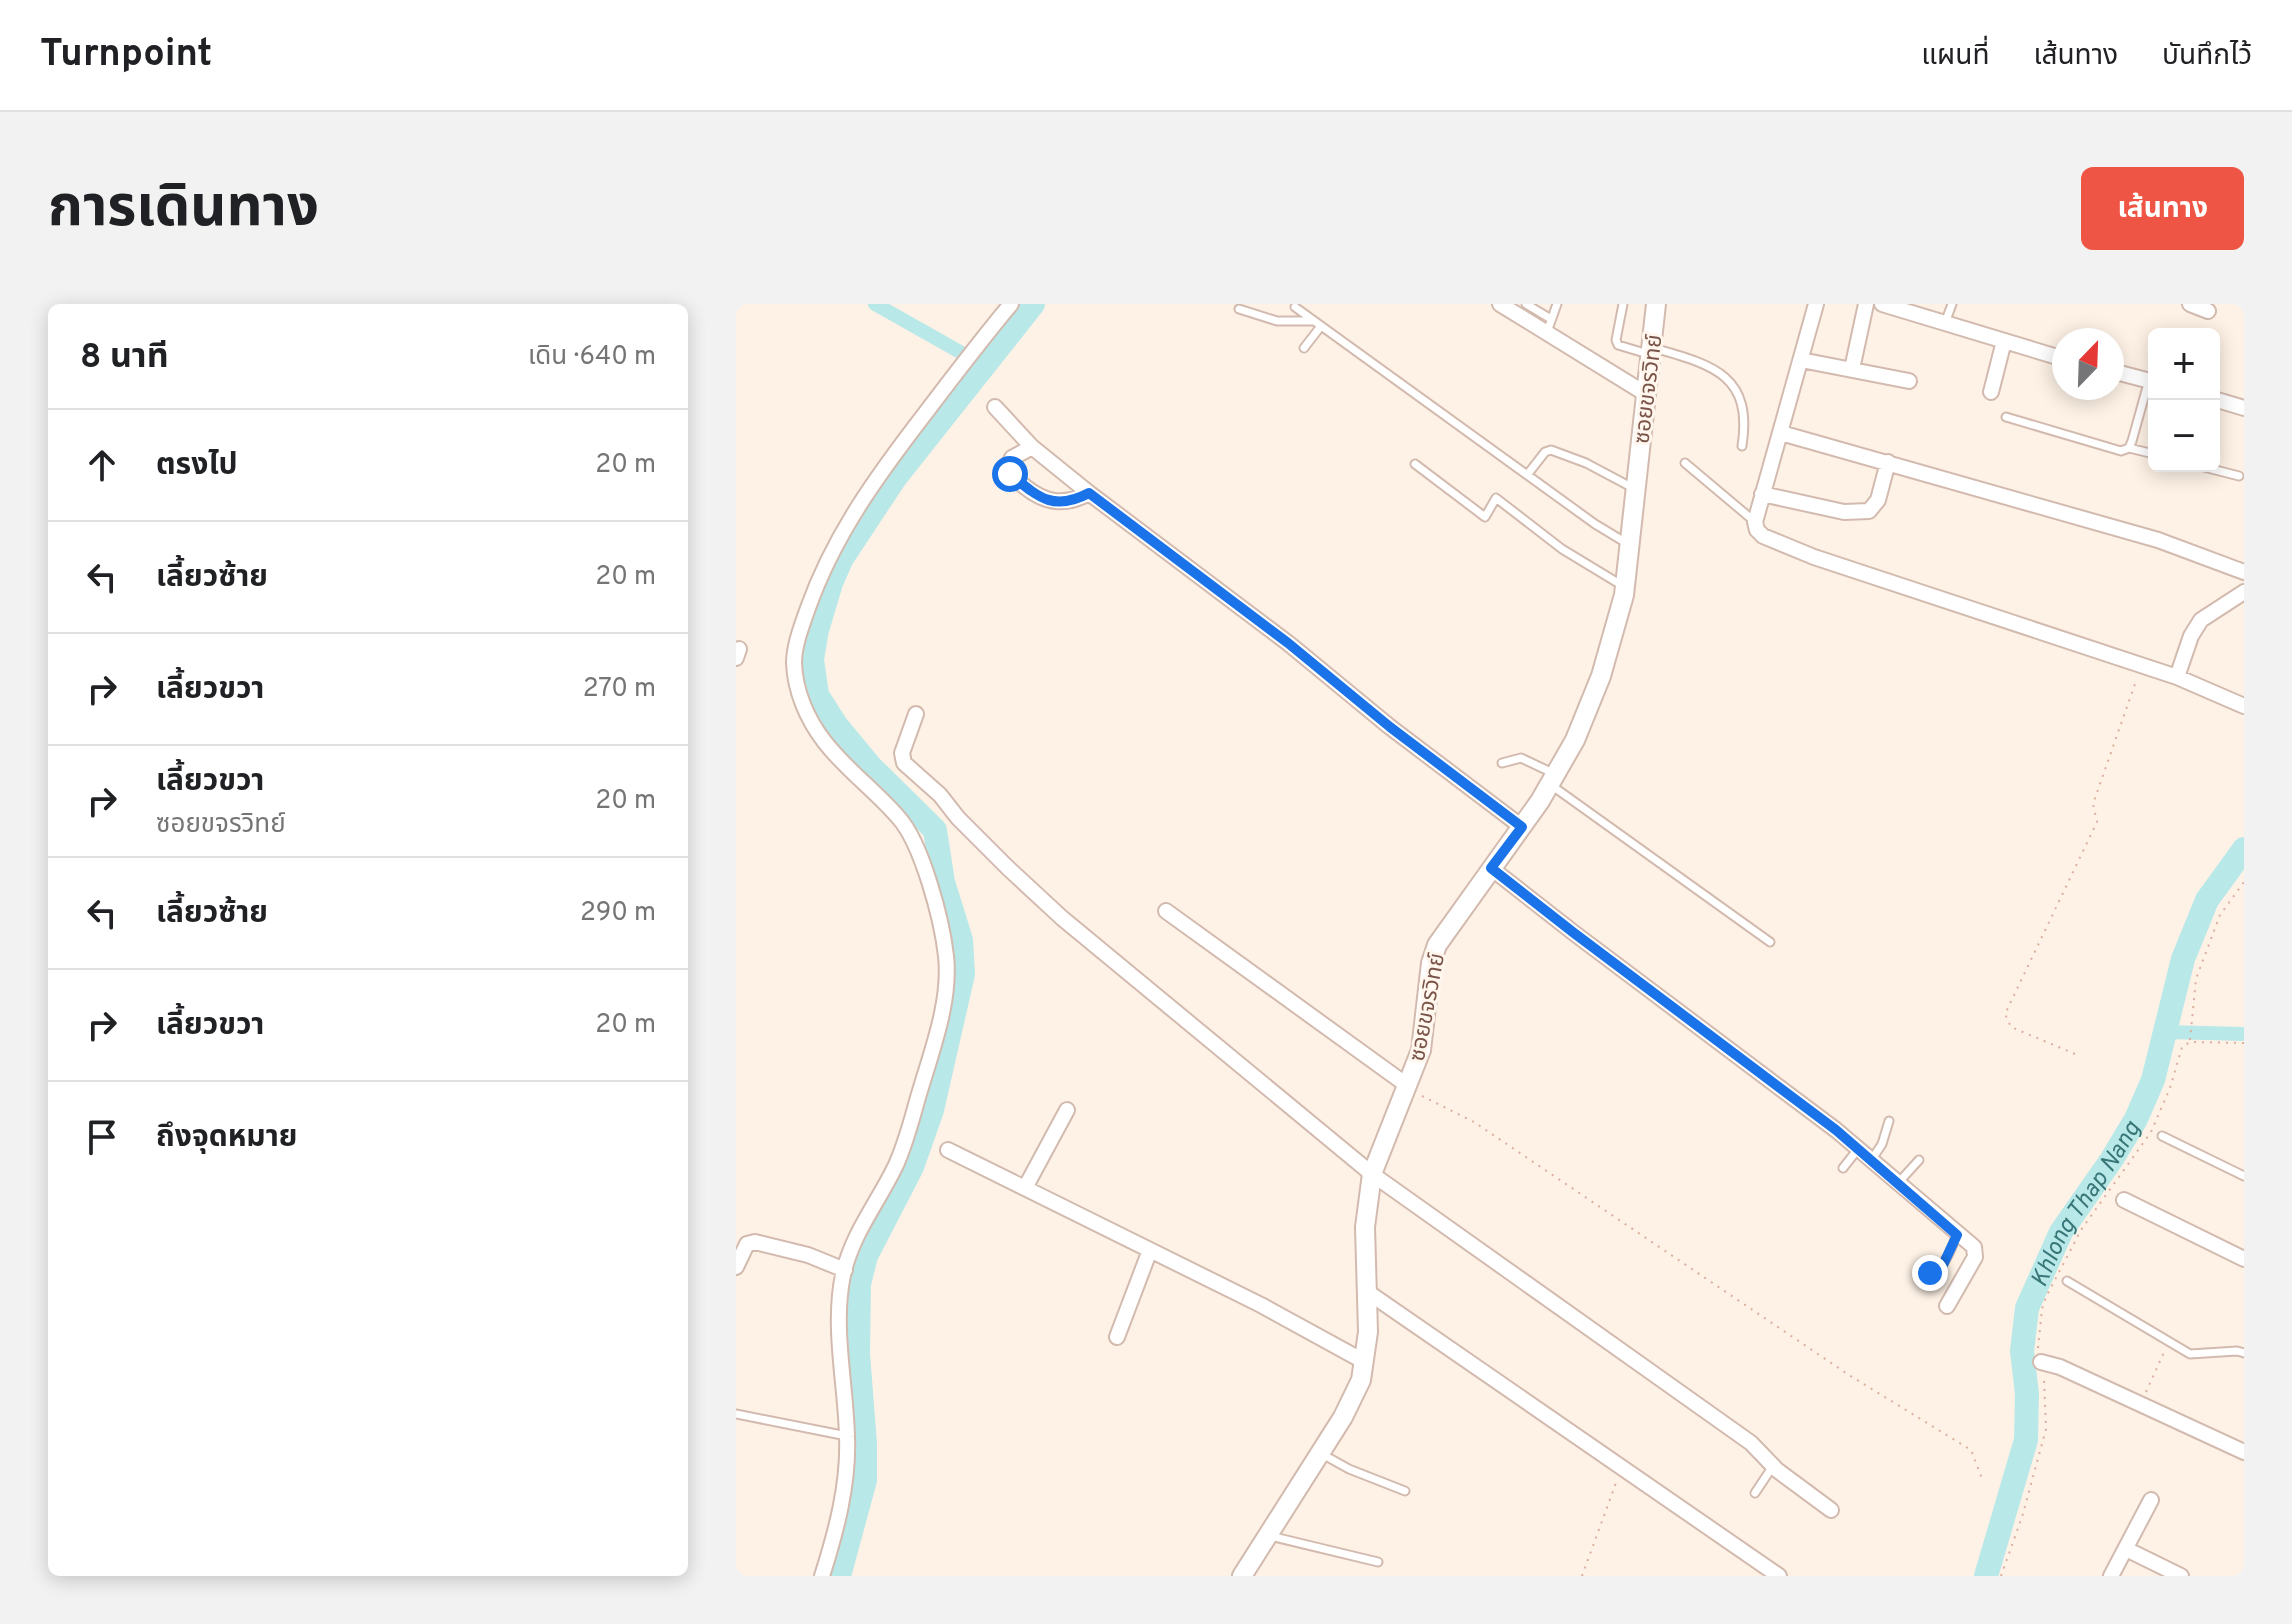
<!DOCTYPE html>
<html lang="th">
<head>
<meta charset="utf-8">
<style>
	body { margin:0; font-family:Overpass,"Noto Sans Thai",sans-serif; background:#f2f2f2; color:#202124 }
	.controls { position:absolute; right:24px; top:24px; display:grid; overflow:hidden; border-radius:12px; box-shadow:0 4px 20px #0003 }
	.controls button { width:72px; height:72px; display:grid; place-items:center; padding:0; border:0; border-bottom:2px solid #e0e0e0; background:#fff; color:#202124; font:40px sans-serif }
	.compass { position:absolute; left:1316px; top:24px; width:72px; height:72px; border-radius:50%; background:#fff; box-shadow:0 4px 20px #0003; rotate:23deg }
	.stop { position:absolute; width:24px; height:24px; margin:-18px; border:6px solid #1a73e8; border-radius:50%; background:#fff }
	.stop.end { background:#1a73e8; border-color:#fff; box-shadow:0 2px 8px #0008 }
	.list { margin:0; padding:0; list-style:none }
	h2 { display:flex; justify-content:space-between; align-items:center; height:104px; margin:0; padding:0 32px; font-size:34px }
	h2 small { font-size:26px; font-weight:400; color:#757577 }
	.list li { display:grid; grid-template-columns:52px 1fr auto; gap:24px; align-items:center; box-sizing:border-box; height:112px; padding:0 32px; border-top:2px solid #e0e0e0 }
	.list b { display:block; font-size:30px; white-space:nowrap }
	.list p { margin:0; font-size:26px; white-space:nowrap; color:#757577 }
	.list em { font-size:26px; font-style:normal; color:#757577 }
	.icon { flex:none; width:44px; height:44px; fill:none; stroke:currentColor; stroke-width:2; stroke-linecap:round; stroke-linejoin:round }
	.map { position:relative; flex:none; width:1508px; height:1272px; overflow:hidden; border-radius:12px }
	header { display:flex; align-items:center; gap:48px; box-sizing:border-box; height:112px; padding:0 40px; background:#fff; border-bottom:2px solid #e0e0e0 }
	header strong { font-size:38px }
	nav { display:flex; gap:44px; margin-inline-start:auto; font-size:28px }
	.intro { display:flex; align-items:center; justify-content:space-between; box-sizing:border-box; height:192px; padding:0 48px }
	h1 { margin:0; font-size:56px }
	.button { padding:20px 36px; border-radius:12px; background:#ef5544; color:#fff; font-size:28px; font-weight:700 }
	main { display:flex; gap:48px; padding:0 48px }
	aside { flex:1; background:#fff; border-radius:12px; box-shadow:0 4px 20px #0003 }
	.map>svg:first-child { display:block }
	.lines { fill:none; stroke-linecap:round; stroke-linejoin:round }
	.canal { stroke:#b9e8e9; stroke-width:14 }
	.river { stroke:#b9e8e9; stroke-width:24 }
	.service-casing { stroke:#d3baae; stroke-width:11 }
	.minor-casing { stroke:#d3baae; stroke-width:18 }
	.tertiary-casing { stroke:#d3baae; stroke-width:22 }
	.path { stroke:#dbae9e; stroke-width:2; stroke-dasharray:2 6; stroke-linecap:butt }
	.service { stroke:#fff; stroke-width:7 }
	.minor { stroke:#fff; stroke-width:14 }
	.tertiary { stroke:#fff; stroke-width:18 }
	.route { stroke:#1a73e8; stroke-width:10 }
	.labels { text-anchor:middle; stroke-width:6; stroke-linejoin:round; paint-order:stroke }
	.street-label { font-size:22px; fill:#7a5449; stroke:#fff6ee }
	.water-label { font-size:24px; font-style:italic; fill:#387678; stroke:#fff6ee }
</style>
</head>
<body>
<header>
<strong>Turnpoint</strong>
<nav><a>แผนที่</a><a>เส้นทาง</a><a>บันทึกไว้</a></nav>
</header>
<div class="intro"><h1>การเดินทาง</h1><a class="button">เส้นทาง</a></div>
<main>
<aside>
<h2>8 นาที<small>เดิน · 640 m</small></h2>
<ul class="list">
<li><svg class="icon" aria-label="ahead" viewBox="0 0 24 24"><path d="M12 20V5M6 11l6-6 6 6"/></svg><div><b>ตรงไป</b></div><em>20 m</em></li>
<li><svg class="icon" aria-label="left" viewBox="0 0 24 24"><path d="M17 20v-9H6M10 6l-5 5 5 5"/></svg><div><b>เลี้ยวซ้าย</b></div><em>20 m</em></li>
<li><svg class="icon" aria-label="right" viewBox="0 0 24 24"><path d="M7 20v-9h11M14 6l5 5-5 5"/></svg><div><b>เลี้ยวขวา</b></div><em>270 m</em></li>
<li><svg class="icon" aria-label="right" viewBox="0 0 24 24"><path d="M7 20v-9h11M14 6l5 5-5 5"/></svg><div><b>เลี้ยวขวา</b><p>ซอยขจรวิทย์</p></div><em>20 m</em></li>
<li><svg class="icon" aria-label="left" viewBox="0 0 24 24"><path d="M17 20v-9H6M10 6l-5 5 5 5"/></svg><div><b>เลี้ยวซ้าย</b></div><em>290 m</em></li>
<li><svg class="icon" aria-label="right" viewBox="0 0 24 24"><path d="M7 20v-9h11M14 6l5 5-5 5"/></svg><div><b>เลี้ยวขวา</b></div><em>20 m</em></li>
<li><svg class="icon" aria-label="arrive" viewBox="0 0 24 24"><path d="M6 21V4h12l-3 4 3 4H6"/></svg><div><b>ถึงจุดหมาย</b></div></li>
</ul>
</aside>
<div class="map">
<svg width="1508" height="1272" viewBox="0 0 1508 1272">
	<rect width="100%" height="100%" fill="#fef2e6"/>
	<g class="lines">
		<path class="canal" d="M139,0L247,61
			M1431,728L1508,730"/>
		<g class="river">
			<path d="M103,1272L129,1176V1140L122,1050L123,980L130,952L176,863L196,806L227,670L225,636L207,578L199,526L134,462L100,421L81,391L76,355L81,326L95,279L106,254L159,174L297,0"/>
			<path id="s1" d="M1250,1272L1290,1136L1291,1090L1286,1047L1291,1004L1325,928L1376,855L1400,815L1417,776L1447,655L1471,596L1508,545"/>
		</g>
		<g class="service-casing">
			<path id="service" d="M790,0L815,15
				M887,0L880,36L882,41L912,50
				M559,3L859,220L892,240
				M503,5L541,17H577
				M1209,19L1216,0
				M811,28L821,0
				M568,44L585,22
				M918,44C977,61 1017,71 1006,142
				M1270,113L1385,147L1393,144L1396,137L1413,76
				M1393,144L1418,150
				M949,159L1018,217
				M679,160L749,213L760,194L826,245L887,282
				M1464,162L1503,172
				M791,171L809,148L815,146L850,159L897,184
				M766,459L785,454L819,470
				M815,481L1034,638
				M1426,832L1508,872
				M1136,855L1146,840L1153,817
				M1107,864L1122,845
				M1163,878L1183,856
				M1183,970C1210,968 1211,953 1221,931
				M1331,977L1454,1050L1501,1047L1508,1049
				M0,1110L111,1132
				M586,1150L613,1165L669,1187
				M1019,1189L1037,1162
				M534,1232L642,1258"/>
		</g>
		<g class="minor-casing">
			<path id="minor" d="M764,0L910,90
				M1080,0L1019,218L1021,226L1027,232L1078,253L1441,373L1508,402
				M1146,0L1328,55
				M1454,0L1472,7
				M1065,56L1173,77
				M1116,65L1130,0
				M1376,67L1418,78
				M1255,88L1268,37
				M1478,95L1508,104
				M259,103L296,143L353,189L552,339L654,423L786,523
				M1045,129L1422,236L1508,268
				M296,143L276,154L271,164C275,172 281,176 288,182C310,200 329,202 353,189
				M1026,190L1108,208L1133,207L1142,196L1152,158
				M0,354L3,345
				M1441,373L1455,332L1465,316L1508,288
				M180,410L166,449L168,459L204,491L222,514L272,564L326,614L636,870L1015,1139L1041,1166L1095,1206
				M755,564L838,629L1100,826L1238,943L1239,953L1211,1002
				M430,607L672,782
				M212,846L525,1001L629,1058
				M289,884L331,806
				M1388,896L1508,955
				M0,963L11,940L19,938L72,951L109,966
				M633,989L1043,1272
				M381,1033L414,946
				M1305,1058L1324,1063L1508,1148
				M1390,1245L1445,1272
				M86,1272C100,1228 113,1180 111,1133C110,1081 96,1023 107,971C116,930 141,900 159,863C170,840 176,814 183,790C196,746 215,697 210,652C206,616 186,539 162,513C139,486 109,465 88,437C71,415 59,387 58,359C58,341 66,321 72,304C98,231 141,172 188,111C216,74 245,36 275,0
				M1375,1272L1415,1196"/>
		</g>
		<g class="tertiary-casing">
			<path id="tertiary" d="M506,1272L607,1113L625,1076L632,1028L629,923L636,870L685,746L695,659L701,641L804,497L839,436L865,372L888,291L920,0"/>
		</g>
		<path class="path" d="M1454,736L1460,675L1484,611L1508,578
			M1339,750L1275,723L1269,710L1361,518L1357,500L1400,377
			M686,792L738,818L1113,1071L1235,1146L1247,1177
			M1302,1044L1306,1005L1310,993L1345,926L1415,828L1434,784L1446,743L1454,738L1508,739
			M1410,1088L1429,1046
			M846,1272L881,1176
			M1265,1272L1286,1213L1310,1125L1308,1074"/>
		<use href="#service" class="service"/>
		<use href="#minor" class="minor"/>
		<use href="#tertiary" class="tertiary"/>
	</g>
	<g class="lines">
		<path class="route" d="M274,170C302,193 317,208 353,189L552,339L654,423L786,523L755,564L838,629L1100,826L1221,931L1206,963L1194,969"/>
	</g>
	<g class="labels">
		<g class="street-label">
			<text transform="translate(911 85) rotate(-83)" y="8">ซอยขจรวิทย์</text>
			<text transform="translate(690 703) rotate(-79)" y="8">ซอยขจรวิทย์</text>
		</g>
		<g class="water-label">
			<text dy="8" stroke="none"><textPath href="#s1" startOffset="394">Khlong Thap Nang</textPath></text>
		</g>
	</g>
</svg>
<div class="controls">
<button>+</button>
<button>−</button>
</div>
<svg class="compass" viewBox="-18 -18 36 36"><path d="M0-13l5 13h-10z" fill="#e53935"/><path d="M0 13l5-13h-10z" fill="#757577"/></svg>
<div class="stop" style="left:274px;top:170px"></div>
<div class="stop end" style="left:1194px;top:969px"></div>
</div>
</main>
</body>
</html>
